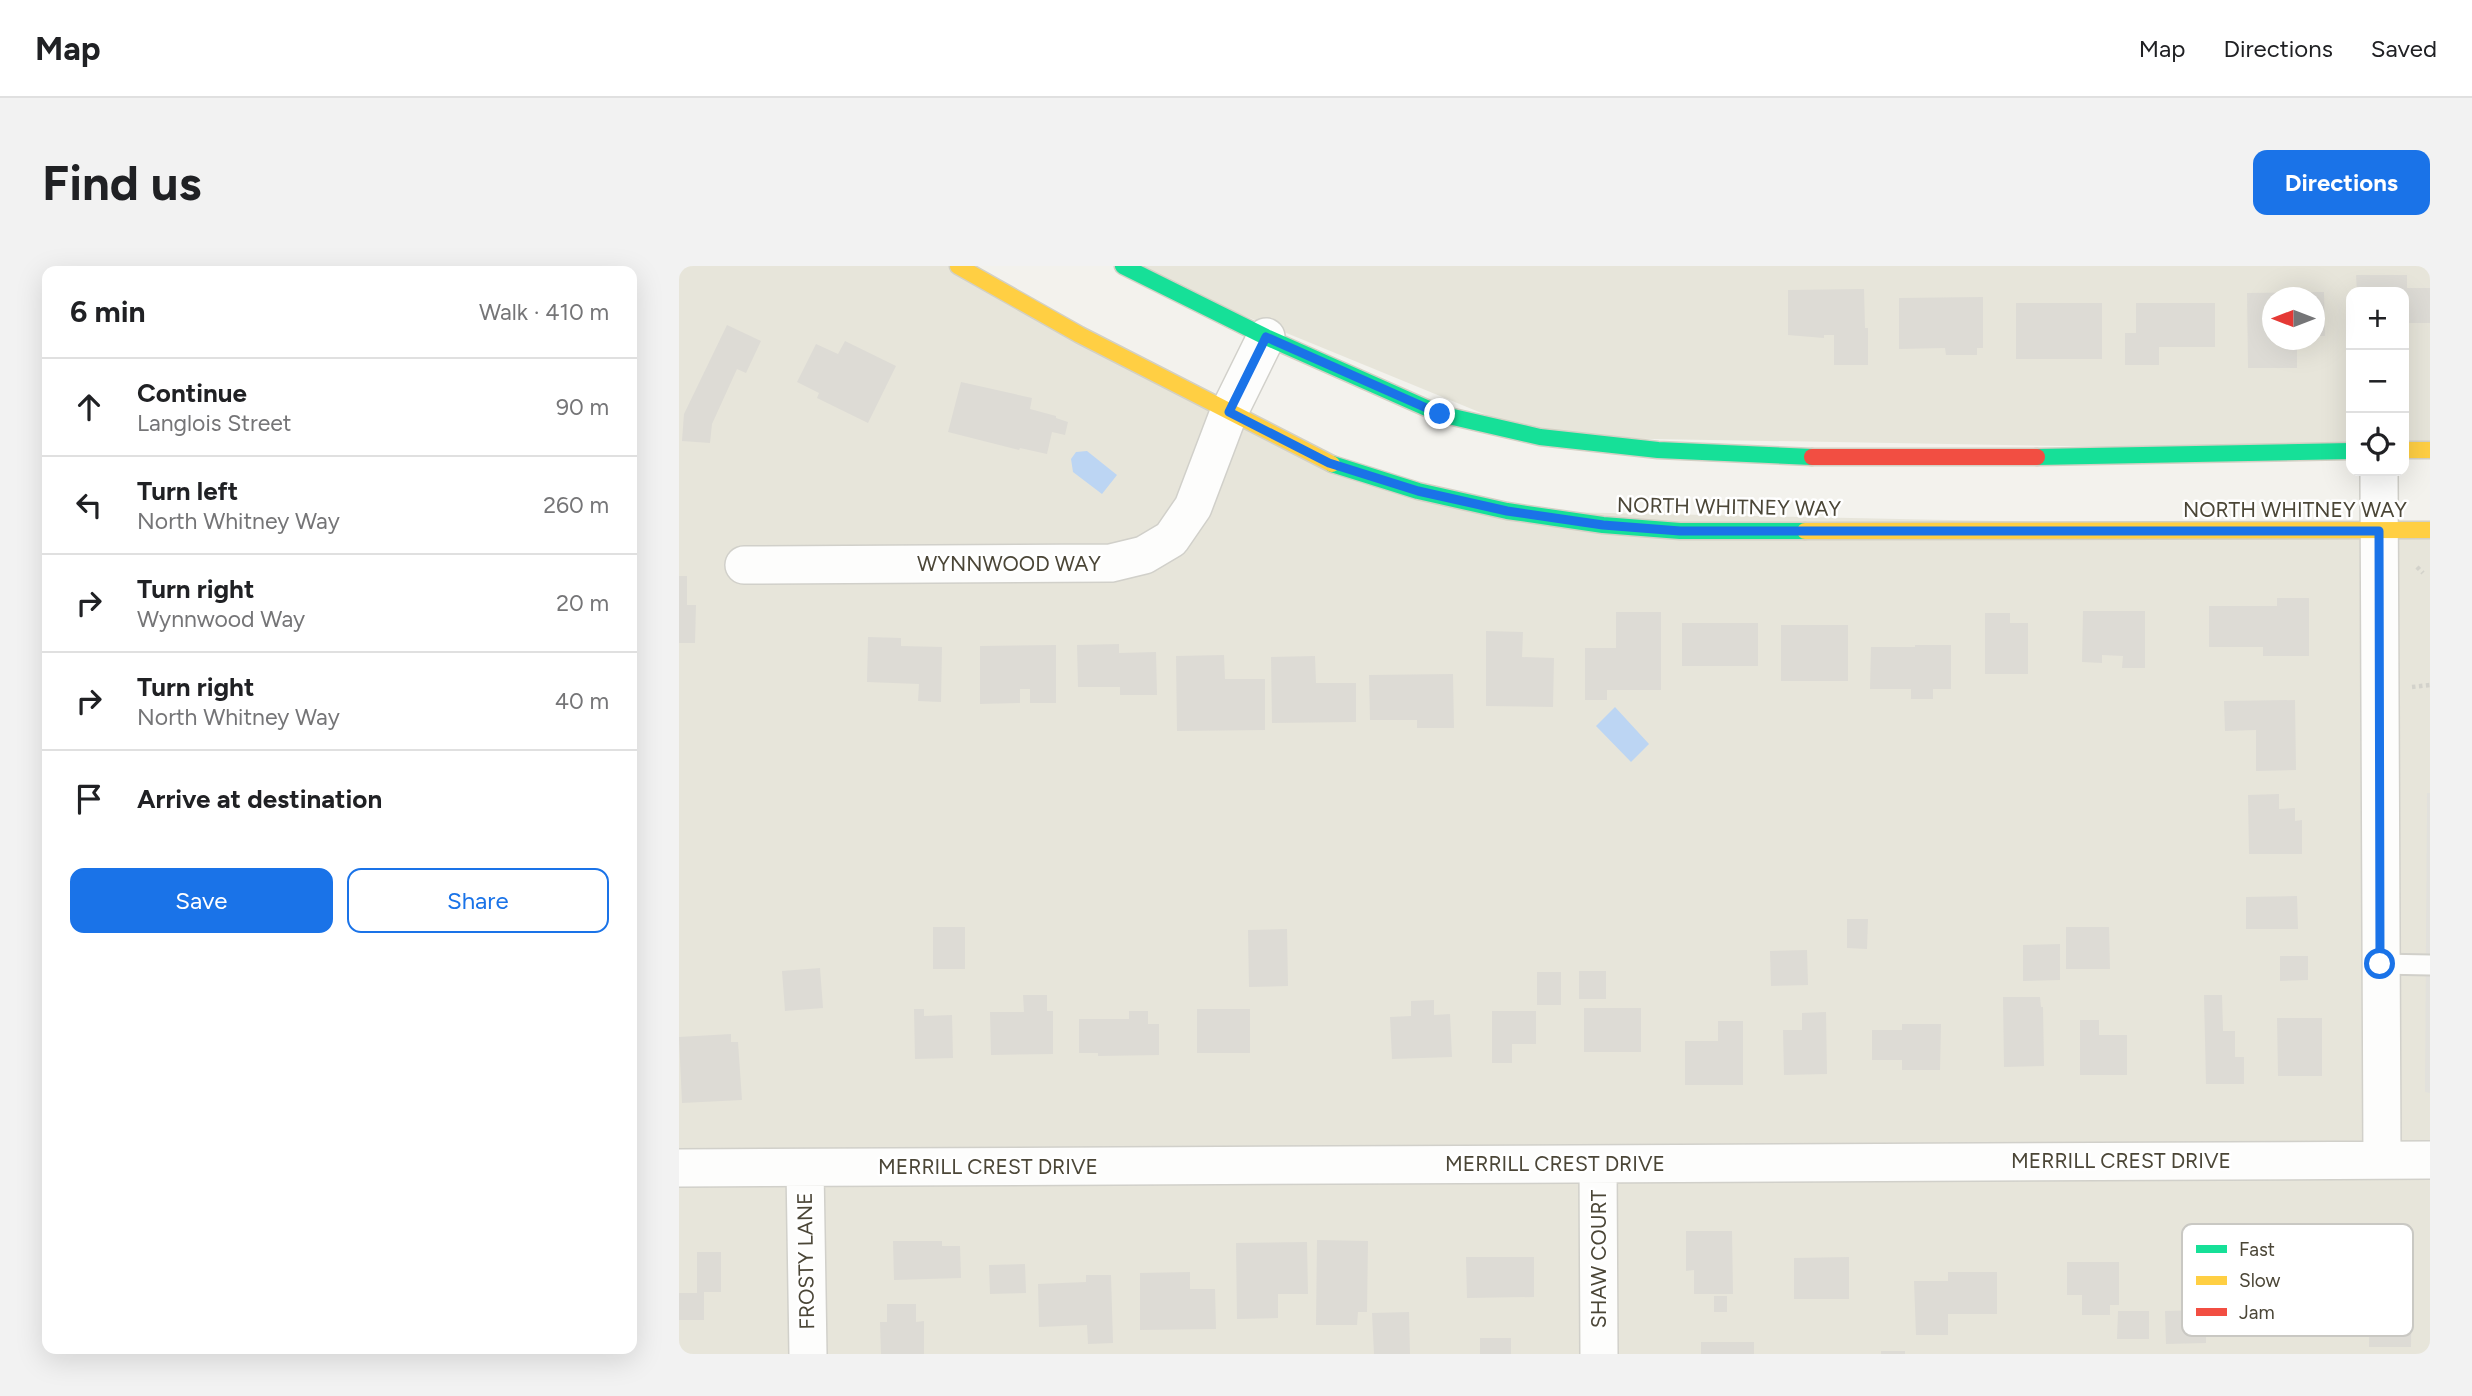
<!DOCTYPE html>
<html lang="en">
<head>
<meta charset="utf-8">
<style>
	body { margin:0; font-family:Figtree,sans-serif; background:#f2f2f2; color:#202124 }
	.controls { position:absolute; right:21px; top:21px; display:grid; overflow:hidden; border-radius:14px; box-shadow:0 7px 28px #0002 }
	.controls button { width:63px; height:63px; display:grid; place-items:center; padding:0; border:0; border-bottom:2px solid #e0e0e0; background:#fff; color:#202124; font:35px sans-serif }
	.compass { position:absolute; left:1583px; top:21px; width:63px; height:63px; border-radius:50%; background:#fff; box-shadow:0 7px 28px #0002; rotate:270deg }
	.stop { position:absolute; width:21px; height:21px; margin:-16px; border:5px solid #1a73e8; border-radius:50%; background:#fff }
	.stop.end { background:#1a73e8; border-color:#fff; box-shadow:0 2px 7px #0008 }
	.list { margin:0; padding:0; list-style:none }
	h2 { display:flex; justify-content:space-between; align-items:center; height:91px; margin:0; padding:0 28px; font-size:30px }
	h2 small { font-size:23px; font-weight:400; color:#757577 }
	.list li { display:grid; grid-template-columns:46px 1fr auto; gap:21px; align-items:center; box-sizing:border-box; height:98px; padding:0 28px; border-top:2px solid #e0e0e0 }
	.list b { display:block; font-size:26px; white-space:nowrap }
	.list p { margin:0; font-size:23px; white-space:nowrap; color:#757577 }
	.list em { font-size:23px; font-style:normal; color:#757577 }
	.actions { display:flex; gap:14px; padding:21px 28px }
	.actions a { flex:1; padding:16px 0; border:2px solid #1a73e8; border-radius:14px; text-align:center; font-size:24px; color:#1a73e8 }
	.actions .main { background:#1a73e8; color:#fff }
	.icon { flex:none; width:38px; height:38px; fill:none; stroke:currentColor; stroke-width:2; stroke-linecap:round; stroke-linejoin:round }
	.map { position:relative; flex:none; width:1751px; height:1088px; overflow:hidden; border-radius:14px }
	header { display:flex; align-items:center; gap:42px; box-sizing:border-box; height:98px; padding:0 35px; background:#fff; border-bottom:2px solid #e0e0e0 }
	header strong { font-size:33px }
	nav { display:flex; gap:38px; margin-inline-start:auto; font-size:24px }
	.intro { display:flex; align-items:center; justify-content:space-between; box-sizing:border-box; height:168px; padding:0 42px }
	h1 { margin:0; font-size:49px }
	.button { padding:18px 32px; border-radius:14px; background:#1a73e8; color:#fff; font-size:24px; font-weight:700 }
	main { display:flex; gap:42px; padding:0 42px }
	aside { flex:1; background:#fff; border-radius:14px; box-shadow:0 7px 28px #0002 }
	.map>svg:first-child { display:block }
	.residential { fill:#e7e5da; fill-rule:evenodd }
	.parking { fill:#e2e1dc }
	.water { fill:#bcd5f3 }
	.building { fill:#dddbd5 }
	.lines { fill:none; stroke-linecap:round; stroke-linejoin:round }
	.lane-casing { stroke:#d1d0ca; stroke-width:23 }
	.street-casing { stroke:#d1d0ca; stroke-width:40 }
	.fast-casing { stroke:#d3d0c4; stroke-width:19 }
	.slow-casing { stroke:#d3d0c4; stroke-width:19 }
	.jam-casing { stroke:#d3d0c4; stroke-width:19 }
	.path { stroke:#d3d2cb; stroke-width:4.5; stroke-dasharray:3.5 3.5; stroke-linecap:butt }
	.lane { stroke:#fdfdfc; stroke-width:19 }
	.street { stroke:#fdfdfc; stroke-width:37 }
	.fast { stroke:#16e098; stroke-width:16 }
	.slow { stroke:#ffcf43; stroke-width:16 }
	.jam { stroke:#f24e42; stroke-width:16 }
	.route { stroke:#1a73e8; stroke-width:9 }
	.labels { text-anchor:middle; stroke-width:5; stroke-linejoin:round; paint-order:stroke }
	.street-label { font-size:21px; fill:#4b4637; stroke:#fff }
	.key { fill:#fff; stroke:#c9c8c3; stroke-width:2 }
	.key-label { font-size:19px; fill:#4b4637 }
</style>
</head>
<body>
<header>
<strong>Map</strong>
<nav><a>Map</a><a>Directions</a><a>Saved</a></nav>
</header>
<div class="intro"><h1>Find us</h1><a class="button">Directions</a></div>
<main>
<aside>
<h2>6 min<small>Walk · 410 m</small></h2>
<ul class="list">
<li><svg class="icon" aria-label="ahead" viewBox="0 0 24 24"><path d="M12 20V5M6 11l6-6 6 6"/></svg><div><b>Continue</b><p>Langlois Street</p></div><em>90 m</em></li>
<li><svg class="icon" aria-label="left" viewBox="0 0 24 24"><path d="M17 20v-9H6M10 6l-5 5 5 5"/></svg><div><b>Turn left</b><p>North Whitney Way</p></div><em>260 m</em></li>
<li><svg class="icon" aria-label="right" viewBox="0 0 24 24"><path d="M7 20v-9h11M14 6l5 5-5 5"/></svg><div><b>Turn right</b><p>Wynnwood Way</p></div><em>20 m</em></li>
<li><svg class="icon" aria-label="right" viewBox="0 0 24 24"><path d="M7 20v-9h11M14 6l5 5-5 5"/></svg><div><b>Turn right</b><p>North Whitney Way</p></div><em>40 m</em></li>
<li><svg class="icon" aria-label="arrive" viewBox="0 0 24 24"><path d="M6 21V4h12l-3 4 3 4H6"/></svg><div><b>Arrive at destination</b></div></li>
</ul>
<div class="actions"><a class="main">Save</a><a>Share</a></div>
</aside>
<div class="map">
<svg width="1751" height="1088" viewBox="0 0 1751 1088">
	<rect width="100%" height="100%" fill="#f3f2ed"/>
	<path class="residential" d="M0,0H279L650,197L828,245L1751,264V1088H0Z
		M444,0H1751V184H1725V26H1672V185L861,171ZM1594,32H1636V74H1594Z"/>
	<path class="parking" d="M1748,527H1751V827L1746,826Z"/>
	<path class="water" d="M408,185L438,209L423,228L394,206L392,193L397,186Z
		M936,441L970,478L952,496L917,460Z"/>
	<path class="building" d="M1677,9H1728V22H1751V57H1729V99L1725,100V26H1678Z
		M1185,23L1186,62H1189V99H1155V69H1145V72L1109,69V24Z
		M1645,26L1646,70H1636V32H1594V74H1618V102H1569L1568,27Z
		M1304,31V82H1298V89H1267L1266,82L1220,83V32Z
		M1337,37H1423V93H1337Z
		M1457,37H1536V81H1480V99H1446V67H1457Z
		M48,59L82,75L67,107L58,103L33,158L31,177L3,175L5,148Z
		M166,75L217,100L189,157L138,132L140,127L118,116L137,78L159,88Z
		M282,116L353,132L351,143L377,150V152L389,156L386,169L373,166L368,188L341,182L340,184L269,166Z
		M0,310H8V339H17L16,377H0Z
		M1598,332H1630V390H1584V381H1530V340H1598Z
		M1404,345H1466V402H1443L1444,390L1423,389V397L1403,396Z
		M937,346H982V424H928V434H906V382H937Z
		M1306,347H1331V357H1349V408H1306Z
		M1003,357H1079V400H1003Z
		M1102,359H1169V415H1102Z
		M807,365L844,366L843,391L875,392L874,441L807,440Z
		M189,371L222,372V380L263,381L262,436L239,435L240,418L188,416Z
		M440,378V387L477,386L478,429H441V421H399L398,379Z
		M377,379V437H351V423H341V437L301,438V380Z
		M1236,379H1272V423H1254V433H1232V423H1191L1192,381H1236Z
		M545,389L546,413H586V464L498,465L497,390Z
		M636,390L637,417H677V456L593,457L592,391Z
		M774,408L775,462H738V454H691L690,409Z
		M1616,434L1617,504L1577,505V464L1546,465L1545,435Z
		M1600,528V543L1616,542V555L1623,554V588H1570L1569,529Z
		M1618,630L1619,663H1567V631Z
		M1168,653H1189L1188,683L1168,682Z
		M254,661H286V703H254Z
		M1387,661H1430L1431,703H1387Z
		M608,663L609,720L570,721L569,664Z
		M1381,678V714L1344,715V679Z
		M1128,684L1129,719L1092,720L1091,685Z
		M1601,690H1629V714L1601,715Z
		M141,702L144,742L106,745L103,705Z
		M900,705H927V733H900Z
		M858,706H882V739H858Z
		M344,729H368V745H374V788L312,789L311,746H345Z
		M1525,729H1543L1544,765H1556V791H1565V818H1527Z
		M1324,731H1361L1362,741H1364L1365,800L1325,801Z
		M755,734V749L771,748L773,791L713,793L711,751L732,750V735Z
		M905,742H962V786H905Z
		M235,743H245V750L273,749L274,792L236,793Z
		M518,743H571V787H518Z
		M450,745H469V758H480V789L419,790V787H400V753H450Z
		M813,745H857V778H833V797H813Z
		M1147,746L1148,808L1105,809L1104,764H1123V747Z
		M1598,752H1643V810H1599Z
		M1401,754H1420V769H1448V809H1401Z
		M1039,755H1064V819H1006V775H1039Z
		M1223,758H1262L1261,804H1223V794H1193V764H1223Z
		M52,768V776H59L63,834L3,837L0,771Z
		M1007,965H1053L1054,1028H1015V1004L1007,1005Z
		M638,974L689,975L688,1046H679L678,1059H637Z
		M214,975H263V980H281L282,1012L215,1014Z
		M628,976L629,1028H599V1052L558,1053L557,977Z
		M18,986H42V1026H25V1054H0V1027H18Z
		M1691,989L1733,990L1732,1081H1690Z
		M787,991H855V1031L788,1032Z
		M1170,991V1033H1115V992Z
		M1388,996H1440V1039H1431V1049H1403V1029H1388Z
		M346,998L347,1027L311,1028L310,999Z
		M511,1006V1023H536L537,1063L461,1064V1007Z
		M1269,1006H1318V1048H1269V1069H1237L1235,1015H1269Z
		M407,1009H432L434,1077L409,1078L408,1059L360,1061L359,1018L407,1016Z
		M1035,1030H1048V1046H1035Z
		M208,1038H237V1056L245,1055V1088H202L201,1056H208Z
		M1527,1044V1077L1487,1078L1486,1045Z
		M1439,1045H1470V1073H1438Z
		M730,1046L731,1088H695L693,1047Z
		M801,1072H832V1088H801Z
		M1022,1076H1075V1088H1022Z
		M1202,1085H1226V1088H1202Z"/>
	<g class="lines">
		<g class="lane-casing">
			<path id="lane" d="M1701,698L1751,699"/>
		</g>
		<g class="street-casing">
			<path id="street" d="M1700,205L1703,894
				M65,299L432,297L465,289L492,273L514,241L550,146L587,71
				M919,898L920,1088
				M0,902L1751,894
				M126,902L129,1088"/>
		</g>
		<g class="fast-casing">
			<path id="fast" d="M444,0L587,71L761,148L861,171L979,184L1133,191
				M1358,191L1672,185
				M653,198L739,225L828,245L924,259L1001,265H1126"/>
		</g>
		<g class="slow-casing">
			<path id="slow" d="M279,0L401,69L653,198
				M1725,184H1751
				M1126,265L1751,264"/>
		</g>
		<g class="jam-casing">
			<path id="jam" d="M1133,191H1358"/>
		</g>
		<path class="path" d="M1738,301L1744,307
			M1733,421L1751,419"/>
		<use href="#lane" class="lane"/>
		<use href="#street" class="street"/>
		<use href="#fast" class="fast"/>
		<use href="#slow" class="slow"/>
		<use href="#jam" class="jam"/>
	</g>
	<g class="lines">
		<path class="route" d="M761,148L587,71L550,146L650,197L739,225L828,245L924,259L1001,265H1700L1701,698"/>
	</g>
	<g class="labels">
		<g class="street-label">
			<text transform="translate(1050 241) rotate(1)" y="7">NORTH WHITNEY WAY</text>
			<text x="1616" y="251">NORTH WHITNEY WAY</text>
			<text x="330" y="305">WYNNWOOD WAY</text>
			<text x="1442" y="902">MERRILL CREST DRIVE</text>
			<text x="876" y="905">MERRILL CREST DRIVE</text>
			<text x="309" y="908">MERRILL CREST DRIVE</text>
			<text transform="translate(920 993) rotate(-90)" y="7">SHAW COURT</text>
			<text transform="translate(127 995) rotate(-91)" y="7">FROSTY LANE</text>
		</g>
	</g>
	<rect x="1503" y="958" width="231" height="112" rx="10" class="key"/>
	<rect x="1517" y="979" width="31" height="8" fill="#16e098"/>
	<rect x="1517" y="1010" width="31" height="9" fill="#ffcf43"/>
	<rect x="1517" y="1042" width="31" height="8" fill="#f24e42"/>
	<g class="key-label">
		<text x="1560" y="990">Fast</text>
		<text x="1560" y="1021">Slow</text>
		<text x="1560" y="1053">Jam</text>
	</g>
</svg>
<div class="controls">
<button>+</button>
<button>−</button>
<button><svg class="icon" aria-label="locate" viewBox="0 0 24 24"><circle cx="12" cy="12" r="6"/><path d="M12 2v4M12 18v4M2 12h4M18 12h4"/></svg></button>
</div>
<svg class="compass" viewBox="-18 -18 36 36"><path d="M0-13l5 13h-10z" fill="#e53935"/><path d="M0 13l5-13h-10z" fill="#757577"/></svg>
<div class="stop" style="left:1701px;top:698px"></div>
<div class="stop end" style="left:761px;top:148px"></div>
</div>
</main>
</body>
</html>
